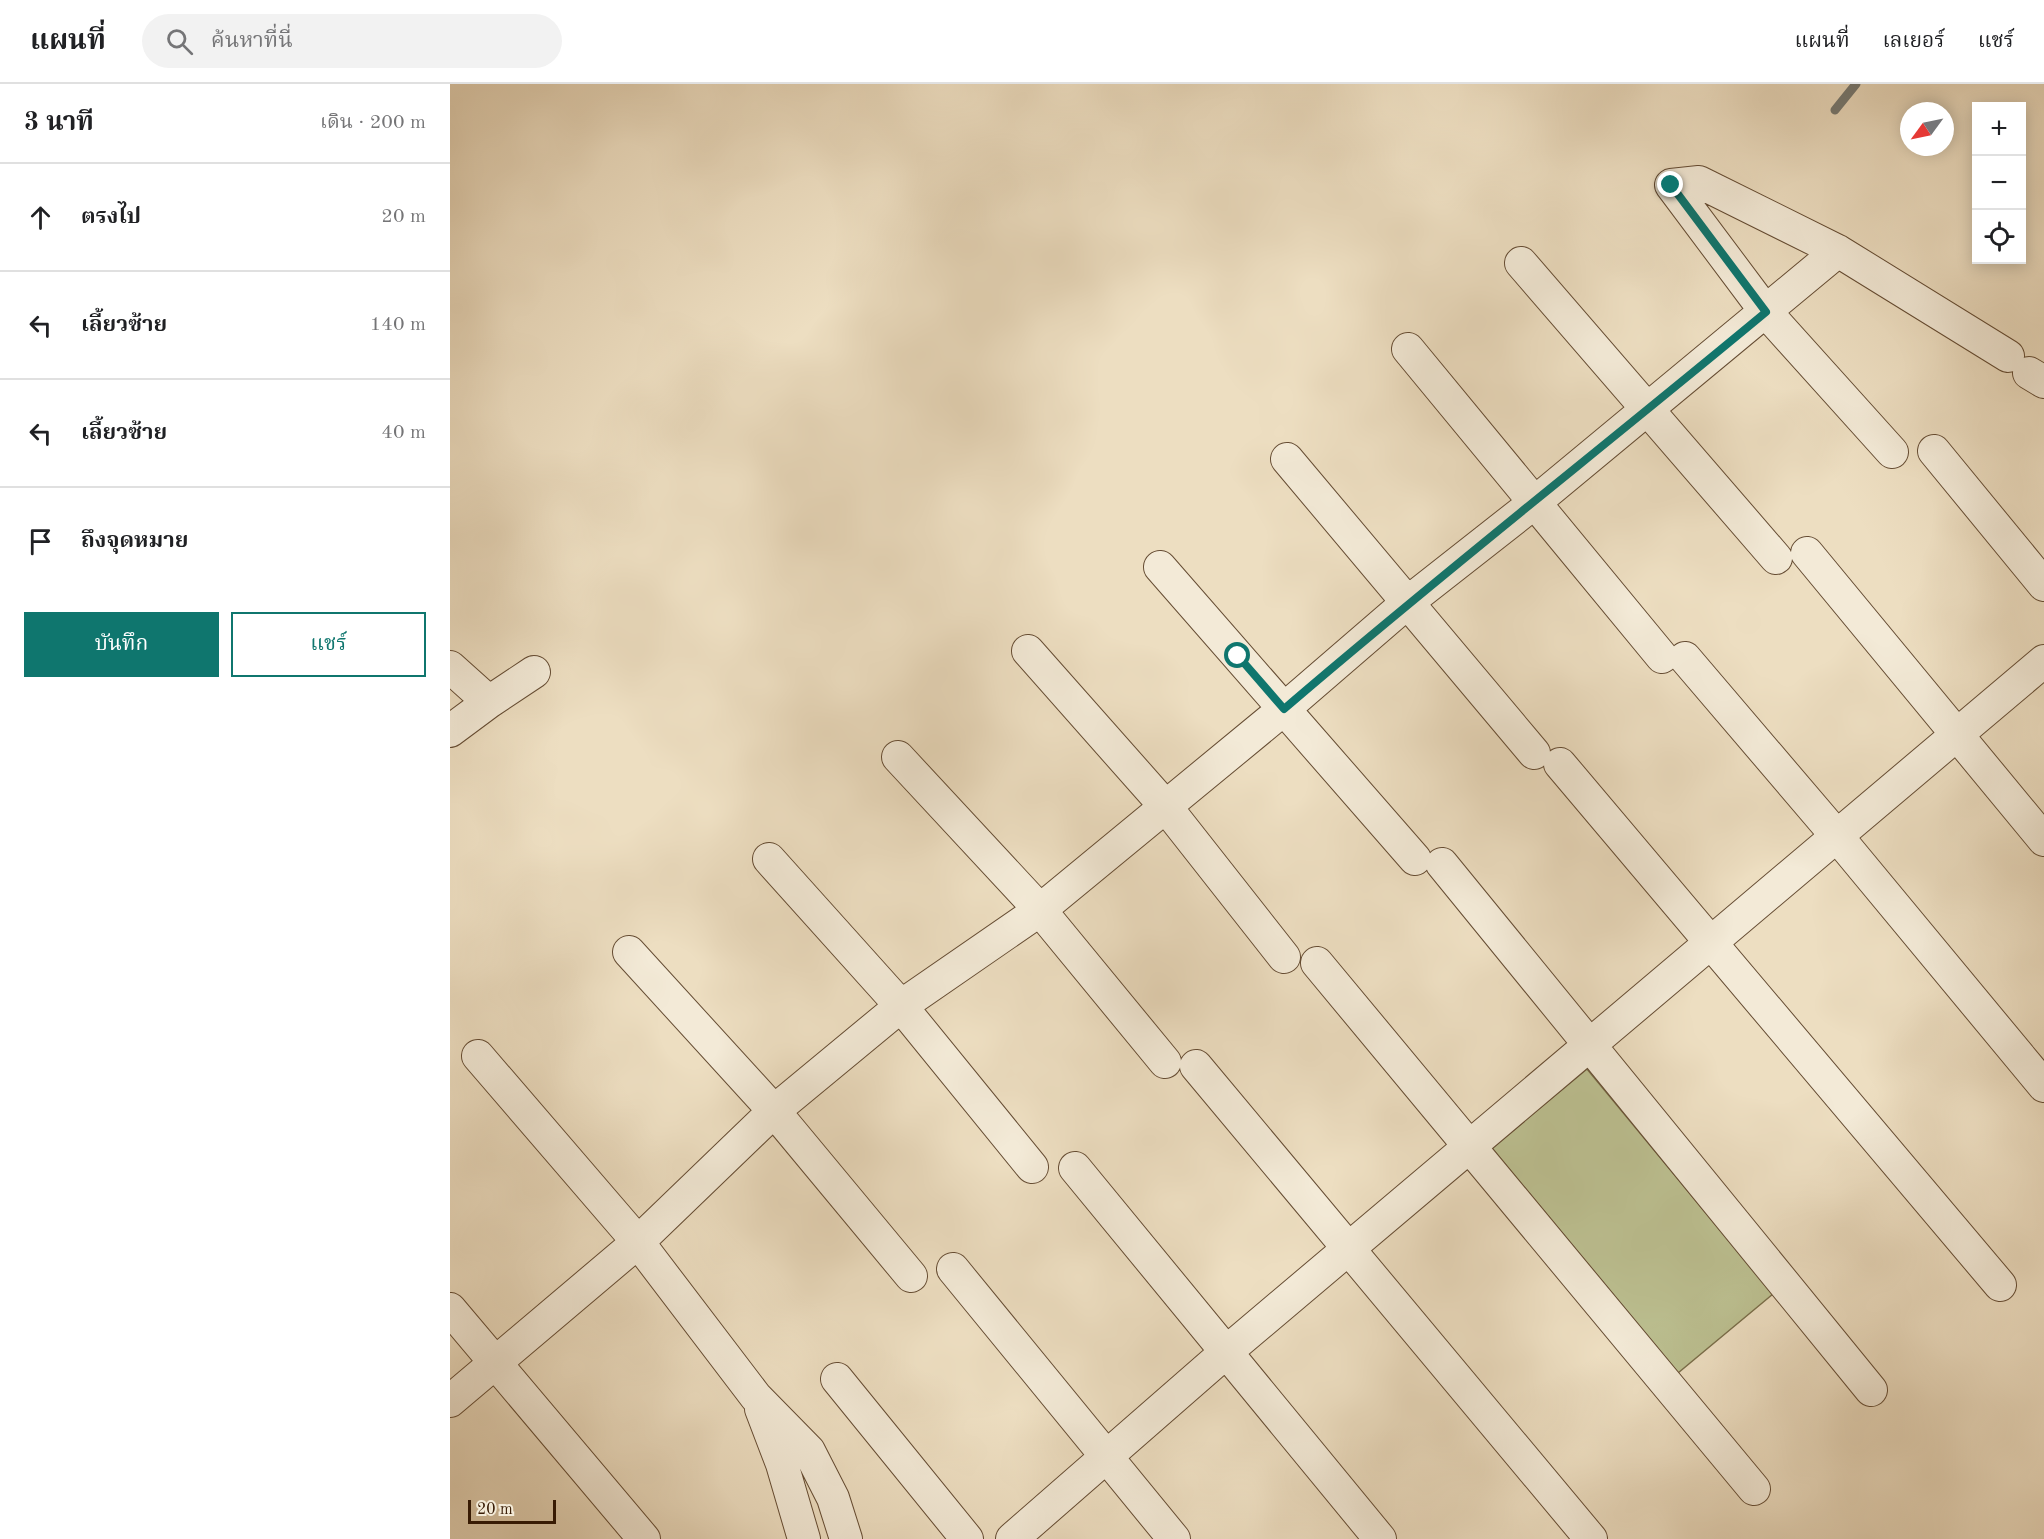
<!DOCTYPE html>
<html lang="th">
<head>
<meta charset="utf-8">
<style>
	body { margin:0; font-family:"Old Standard TT","Noto Serif Thai",serif; background:#f2f2f2; color:#202124 }
	.controls { position:absolute; right:18px; top:18px; display:grid; overflow:hidden; border-radius:0px; box-shadow:0 3px 15px #0003 }
	.controls button { width:54px; height:54px; display:grid; place-items:center; padding:0; border:0; border-bottom:2px solid #e0e0e0; background:#fff; color:#202124; font:30px sans-serif }
	.compass { position:absolute; left:1450px; top:18px; width:54px; height:54px; border-radius:50%; background:#fff; box-shadow:0 3px 15px #0003; rotate:237deg }
	.scale { position:absolute; left:18px; bottom:15px; width:88px; box-sizing:border-box; padding-left:6px; border:3px solid #381b04; border-top:0; font-size:16px; line-height:21px; white-space:nowrap; color:#381b04; -webkit-text-stroke:4px #f3ead7; paint-order:stroke }
	.stop { position:absolute; width:18px; height:18px; margin:-14px; border:4px solid #0f766e; border-radius:50%; background:#fff }
	.stop.end { background:#0f766e; border-color:#fff; box-shadow:0 2px 6px #0008 }
	.list { margin:0; padding:0; list-style:none }
	h2 { display:flex; justify-content:space-between; align-items:center; height:78px; margin:0; padding:0 24px; font-size:26px }
	h2 small { font-size:20px; font-weight:400; color:#757577 }
	.list li { display:grid; grid-template-columns:39px 1fr auto; gap:18px; align-items:center; box-sizing:border-box; height:108px; padding:0 24px; border-top:2px solid #e0e0e0 }
	.list b { display:block; font-size:22px; white-space:nowrap }
	.list em { font-size:20px; font-style:normal; color:#757577 }
	.actions { display:flex; gap:12px; padding:18px 24px }
	.actions a { flex:1; padding:14px 0; border:2px solid #0f766e; border-radius:0px; text-align:center; font-size:21px; color:#0f766e }
	.actions .main { background:#0f766e; color:#fff }
	.icon { flex:none; width:33px; height:33px; fill:none; stroke:currentColor; stroke-width:2; stroke-linecap:round; stroke-linejoin:round }
	.map { position:relative; flex:none; width:1594px; height:1455px; overflow:hidden }
	header { display:flex; align-items:center; gap:36px; box-sizing:border-box; height:84px; padding:0 30px; background:#fff; border-bottom:2px solid #e0e0e0 }
	header strong { font-size:28px }
	nav { display:flex; gap:33px; margin-inline-start:auto; font-size:21px }
	.search { width:420px; height:54px; background:#f2f2f2; display:flex; align-items:center; gap:15px; box-sizing:border-box; padding:0 21px; border-radius:33px; color:#757577; font-size:22px }
	main { display:flex }
	aside { flex:1; background:#fff }
	.map>svg:first-child { display:block }
	.green { fill:#bcc091; stroke:#7a6e4a; stroke-width:1.5 }
	.lines { fill:none; stroke-linecap:round; stroke-linejoin:round }
	.stream { stroke:#767a74; stroke-width:9 }
	.street-casing { stroke:#654c33; stroke-width:34 }
	.street { stroke:#f3ead7; stroke-width:32 }
	.route { stroke:#0f766e; stroke-width:8 }
</style>
</head>
<body>
<header>
<strong>แผนที่</strong>
<div class="search"><svg class="icon" aria-label="search" viewBox="0 0 24 24"><circle cx="10" cy="10" r="6"/><path d="M15 15l6 6"/></svg>ค้นหาที่นี่</div>
<nav><a>แผนที่</a><a>เลเยอร์</a><a>แชร์</a></nav>
</header>
<main>
<aside>
<h2>3 นาที<small>เดิน · 200 m</small></h2>
<ul class="list">
<li><svg class="icon" aria-label="ahead" viewBox="0 0 24 24"><path d="M12 20V5M6 11l6-6 6 6"/></svg><div><b>ตรงไป</b></div><em>20 m</em></li>
<li><svg class="icon" aria-label="left" viewBox="0 0 24 24"><path d="M17 20v-9H6M10 6l-5 5 5 5"/></svg><div><b>เลี้ยวซ้าย</b></div><em>140 m</em></li>
<li><svg class="icon" aria-label="left" viewBox="0 0 24 24"><path d="M17 20v-9H6M10 6l-5 5 5 5"/></svg><div><b>เลี้ยวซ้าย</b></div><em>40 m</em></li>
<li><svg class="icon" aria-label="arrive" viewBox="0 0 24 24"><path d="M6 21V4h12l-3 4 3 4H6"/></svg><div><b>ถึงจุดหมาย</b></div></li>
</ul>
<div class="actions"><a class="main">บันทึก</a><a>แชร์</a></div>
</aside>
<div class="map">
<svg width="1594" height="1455" viewBox="0 0 1594 1455">
	<rect width="100%" height="100%" fill="#eddec1"/>
	<filter id="stains"><feTurbulence type="fractalNoise" baseFrequency=".00333" numOctaves="4"/><feColorMatrix values="0 0 0 0 .2 0 0 0 0 .09 0 0 0 0 .02 0 0 0 .5 -.17"/></filter>
	<radialGradient id="worn" r=".72"><stop offset=".6" stop-color="#630" stop-opacity="0"/><stop offset="1" stop-color="#630" stop-opacity=".3"/></radialGradient>
	<path class="green" d="M1137,985L1323,1210L1228,1289L1042,1064Z"/>
	<g class="lines">
		<path class="stream" d="M1385,26L1406,0"/>
		<g class="street-casing">
			<path id="street" d="M1071,179L1326,474
				M958,265L1212,573
				M1579,289L1594,298
				M1484,367L1594,501
				M1442,368L1316,228L1221,101L1249,98L1388,167L1558,272
				M837,375L1084,669
				M1357,469L1594,756
				M710,483L965,775
				M578,567L716,723L834,873
				M1235,574L1386,751L1594,1002
				M0,583L39,618L0,647
				M39,618L84,588
				M448,673L590,826L715,978
				M1110,680L1550,1201
				M319,775L451,922L582,1083
				M992,780L1421,1306
				M179,868L324,1027L461,1192
				M867,879L1304,1405
				M28,972L188,1158L306,1313L359,1367L383,1414L396,1455
				M746,982L1141,1455
				M625,1084L930,1455
				M503,1185L724,1455
				M0,1225L194,1455
				M387,1295L517,1455
				M0,1317L188,1158L324,1027L451,922L590,826L834,625L958,518L1084,419L1388,167
				M311,1325L332,1380L354,1455
				M562,1455L775,1269L1594,577"/>
		</g>
		<use href="#street" class="street"/>
	</g>
	<g class="lines">
		<path class="route" d="M788,572L834,625C992,489 1156,361 1316,228L1221,101"/>
	</g>
	<rect width="100%" height="100%" filter="url(#stains)"/>
	<rect width="100%" height="100%" fill="url(#worn)"/>
</svg>
<div class="controls">
<button>+</button>
<button>−</button>
<button><svg class="icon" aria-label="locate" viewBox="0 0 24 24"><circle cx="12" cy="12" r="6"/><path d="M12 2v4M12 18v4M2 12h4M18 12h4"/></svg></button>
</div>
<svg class="compass" viewBox="-18 -18 36 36"><path d="M0-13l5 13h-10z" fill="#e53935"/><path d="M0 13l5-13h-10z" fill="#757577"/></svg>
<div class="scale">20 m</div>
<div class="stop" style="left:788px;top:572px"></div>
<div class="stop end" style="left:1221px;top:101px"></div>
</div>
</main>
</body>
</html>
